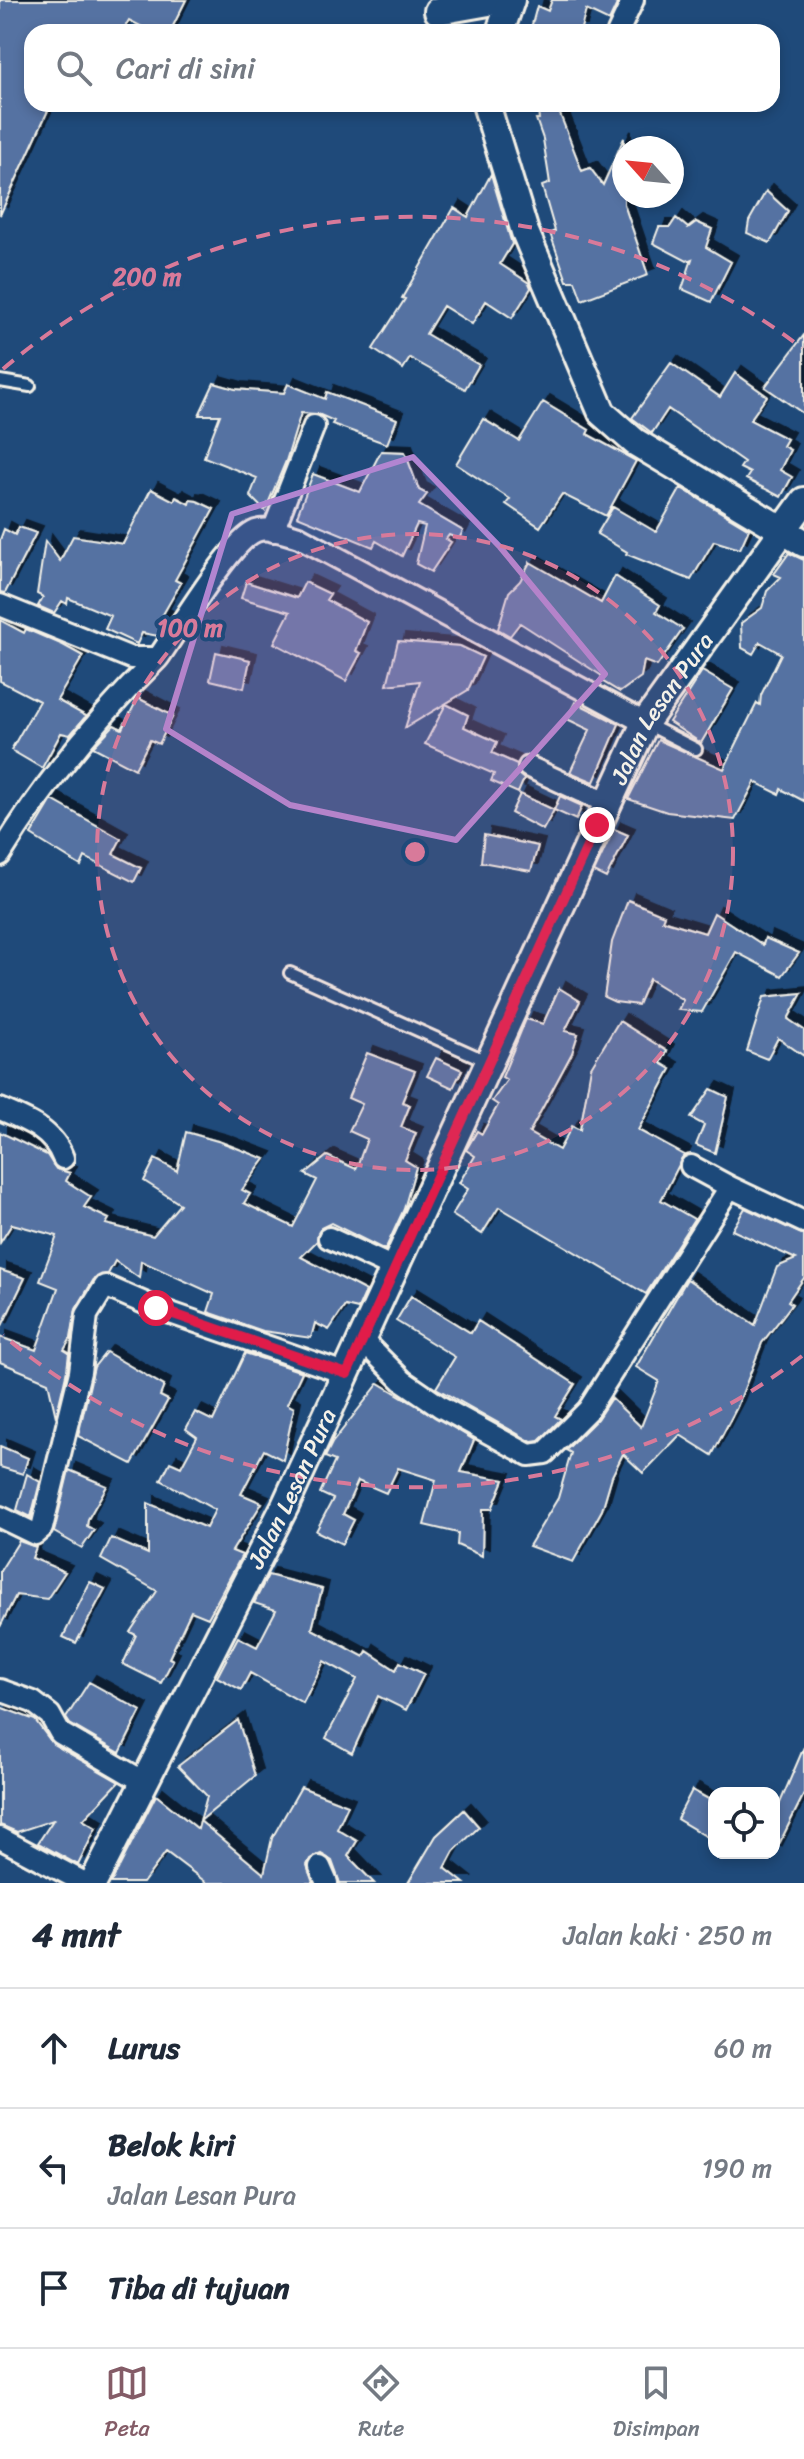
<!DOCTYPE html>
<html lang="id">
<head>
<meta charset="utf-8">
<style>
	body { margin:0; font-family:Sriracha,sans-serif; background:#f6f6f7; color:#1f2937 }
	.controls { position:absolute; right:24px; bottom:24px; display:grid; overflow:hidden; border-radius:16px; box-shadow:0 4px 12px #0003 }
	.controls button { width:72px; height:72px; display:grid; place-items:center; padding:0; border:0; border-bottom:2px solid #e0e1e3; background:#fff; color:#1f2937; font:40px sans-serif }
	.compass { position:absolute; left:612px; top:136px; width:72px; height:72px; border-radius:50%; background:#fff; box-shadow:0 4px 12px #0003; rotate:297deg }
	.stop { position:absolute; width:24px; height:24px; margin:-18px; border:6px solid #e11d48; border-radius:50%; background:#fff }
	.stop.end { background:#e11d48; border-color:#fff; box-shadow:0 2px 8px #0008 }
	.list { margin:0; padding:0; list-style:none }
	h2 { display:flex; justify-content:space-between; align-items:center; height:104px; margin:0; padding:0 32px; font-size:34px }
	h2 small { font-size:26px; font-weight:400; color:#747a83 }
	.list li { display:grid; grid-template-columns:52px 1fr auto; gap:24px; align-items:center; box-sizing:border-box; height:120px; padding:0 32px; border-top:2px solid #e0e1e3 }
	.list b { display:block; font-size:30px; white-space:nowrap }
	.list p { margin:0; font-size:26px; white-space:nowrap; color:#747a83 }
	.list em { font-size:26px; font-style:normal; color:#747a83 }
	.icon { flex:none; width:44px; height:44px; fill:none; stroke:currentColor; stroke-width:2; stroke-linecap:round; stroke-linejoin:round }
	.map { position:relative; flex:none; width:804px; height:1883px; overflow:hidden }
	.search { position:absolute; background:#fff; box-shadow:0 4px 12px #0003; left:24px; right:24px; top:24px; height:88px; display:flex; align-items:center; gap:20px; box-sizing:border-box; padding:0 28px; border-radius:24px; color:#747a83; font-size:30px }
	.sheet { height:464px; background:#fff }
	nav { display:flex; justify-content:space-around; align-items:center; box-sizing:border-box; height:112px; border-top:2px solid #e0e1e3; background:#fff; font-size:22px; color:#747a83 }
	nav a { display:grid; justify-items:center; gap:4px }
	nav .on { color:#845c67 }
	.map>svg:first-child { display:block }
	.building { fill:#5472a2; stroke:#f4f1e8; stroke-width:2; filter:url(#shadow) }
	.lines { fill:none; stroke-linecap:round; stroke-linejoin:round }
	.service-casing { stroke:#f4f1e8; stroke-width:16 }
	.minor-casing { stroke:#f4f1e8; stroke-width:26 }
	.tertiary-casing { stroke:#f4f1e8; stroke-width:32 }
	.service { stroke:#1f4a7a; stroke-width:10 }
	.minor { stroke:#1f4a7a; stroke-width:20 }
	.tertiary { stroke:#1f4a7a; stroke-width:26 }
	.route { stroke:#e11d48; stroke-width:10 }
	.marked { fill:#b185d1; fill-opacity:0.2; stroke:#b185d1; stroke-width:6; stroke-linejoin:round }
	.ring { fill:none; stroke:#d87a9a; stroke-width:4; stroke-dasharray:14 10 }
	.labels { text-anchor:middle; stroke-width:8; stroke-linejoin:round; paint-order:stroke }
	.street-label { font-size:24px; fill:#f4f1e8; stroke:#1f4a7a }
	.centre { fill:#d87a9a; stroke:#1f4a7a; stroke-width:4 }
	.ring-label { font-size:24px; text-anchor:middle; font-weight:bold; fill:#d87a9a; stroke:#1f4a7a; stroke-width:8; stroke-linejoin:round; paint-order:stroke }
</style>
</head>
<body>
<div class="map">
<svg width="804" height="1883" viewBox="0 0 804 1883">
	<defs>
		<filter id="shadow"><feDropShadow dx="7" dy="-7" stdDeviation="0" flood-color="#0009"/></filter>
	</defs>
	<rect width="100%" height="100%" fill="#1f4a7a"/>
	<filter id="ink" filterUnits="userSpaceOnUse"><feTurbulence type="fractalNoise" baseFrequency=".0125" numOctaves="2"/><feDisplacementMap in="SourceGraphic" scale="16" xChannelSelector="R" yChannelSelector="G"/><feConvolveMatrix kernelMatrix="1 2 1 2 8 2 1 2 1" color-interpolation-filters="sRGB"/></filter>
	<g filter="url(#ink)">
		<path class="building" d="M0,0H186L170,32H152L129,20L122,32H32V104H51L0,215Z
			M552,0H610L617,4L609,21L586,10L580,32H530L537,6L548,11Z
			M537,104H556L582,171L590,168L603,185L624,138V204L648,275L582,300L575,281H567L550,233L555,231L542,186L550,183L543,139L536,119H539Z
			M491,174L512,244L500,264L529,283L531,288L512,318L486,301L472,324L443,306L426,334L479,365L465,389L410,358L403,369L373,349L405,299L402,298L454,208L468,217Z
			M766,191L788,211L770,243L747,233L749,221Z
			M676,218L688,228L696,222L712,229L706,247L731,262L711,302L682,289L692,259L687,261L653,243L659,227H670Z
			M804,335V414L765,387Z
			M671,363L720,397L735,373L767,396L750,420L787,439L783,446L790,450L780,470L792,477L781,497L746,479L750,473L740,468L744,462L668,409L652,433L632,418Z
			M214,383L235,389L284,393L288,384L325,399L327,392L397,419L387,444L332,424L334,421L318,414L301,413L286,461L265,511L250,496L257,478L204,457L220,415H199Z
			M543,402L589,430L587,434L636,461L606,516L562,494L540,527L506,504L510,499L456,464L483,419L519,441Z
			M381,451L405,452L419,490L427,494L419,505L463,531L459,539L449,535L446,539L451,542L431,572L416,564L425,526L417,524L402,556L376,541L373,547L297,516L313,474L360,492Z
			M681,488L749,529L740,549L714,541L691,580L626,554L627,552L597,534L613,507L656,532Z
			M151,489L174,501L176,497L189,504L190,500L197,501L214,509L175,580L181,583L162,616L168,619L158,636L142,633L137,644L105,629L111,616L68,598L67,604L62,601L54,613L38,606L43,597L37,594L45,541L60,561L73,536L123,544Z
			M19,527L36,533L5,593L0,592V540L4,529L15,535Z
			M789,553L804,560V801L781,789L779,794L755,782L735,820L667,812L628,799L658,740L724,769L757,703L760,705L761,695L781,654L760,642L753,654L742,648L741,623L762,608L767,591L781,577L774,574Z
			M530,562L601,603L615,576L660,605L656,612L683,629L657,666L644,661L641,677L620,692L600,680L602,676L520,623L510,636L498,629L509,592L520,581Z
			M246,582L297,598L305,582L330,594L326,600L367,622L356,651L361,653L346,681L274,643L290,612L241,598Z
			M0,620L24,633L26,629L63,645L83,656L57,700L86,716L70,735L61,733L42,768L11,750L39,701L0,681Z
			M398,641L460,646L483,657L468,690L405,728L420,681L387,685Z
			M216,652L250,660L244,688L210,680Z
			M702,671L733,689L701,743L669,722Z
			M138,698L173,716L159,744L150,740L135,769L93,747L114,725L122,729Z
			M575,702L619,724L594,782L570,772L590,730L567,719Z
			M446,704L468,715L464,727L497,742L492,753L517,764L518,774L524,779L518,793L491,781L494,774L425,744Z
			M520,794L554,810L543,830L511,813Z
			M560,796L582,806L576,820L554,810Z
			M52,800L121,839L113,854L141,868L134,882L85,857L81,866L31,835Z
			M614,829L628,835L606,878L594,872Z
			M484,835L538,846L531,871L481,862Z
			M628,900L664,915L662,920L705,933L714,913L763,945L765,938L799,953L782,976L736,952L702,1012L678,1010L683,1000L649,979L638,1005L615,1002L604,997L612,942Z
			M559,988L580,1001L565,1031L578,1034L572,1053L529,1133L559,1150L572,1126L580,1130L591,1067L619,1021L667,1051L661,1063L671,1069L638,1130L684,1155L661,1200L694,1219L646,1294L499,1207L482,1234L452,1215L468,1189L459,1183L475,1156L466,1150L477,1131L482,1134L498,1105L492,1101L507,1080L502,1077L526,1019L543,1024Z
			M802,993L788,1019L804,1030V1056L778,1038L767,1059L747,1051L764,997Z
			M367,1053L415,1071L402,1102L410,1105L401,1127L416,1133L405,1160L416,1167L404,1209L385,1250L331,1223L321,1228L317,1241L301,1257L366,1291L358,1309L345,1306L329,1330L315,1323L311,1338L263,1331L208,1312L214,1294L141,1261L139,1278L115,1261L108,1274L94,1279L76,1309L71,1338L64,1350L69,1353L67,1370L56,1417L48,1382L0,1362V1337L36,1350L58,1288L40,1281L57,1236L12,1224L0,1243V1132L47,1155L56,1169L70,1173L66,1181L91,1197L84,1207L109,1219L106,1224L153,1236L180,1204L144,1181L155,1159L177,1171L186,1132L221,1142L265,1159L242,1190L250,1194L244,1203L293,1227L317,1180L305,1174L327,1156L356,1169L367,1139L349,1131L362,1104L348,1098Z
			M436,1058L462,1070L453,1088L427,1076Z
			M711,1089L728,1097L715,1153L696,1145L704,1125L691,1118Z
			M745,1208L804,1235V1278L788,1301L792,1304L762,1343L737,1407L712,1455L680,1435L643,1473L623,1454L612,1476L602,1510L573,1562L529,1546L558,1498L571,1453L566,1450L597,1419L611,1398L641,1427L659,1381L636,1367L687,1279L755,1325L777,1267L796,1259L732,1230Z
			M0,1270L25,1278L0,1330Z
			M411,1296L471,1333L478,1321L575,1384L555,1416L561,1419L539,1441L532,1442L436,1388L455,1357L396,1321Z
			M106,1352L164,1386L160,1396L168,1400L132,1464L78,1436L94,1367Z
			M245,1353L302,1372L287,1404L294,1408L283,1460L264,1450L241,1494L262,1503L232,1551L242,1555L208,1618L191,1611L169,1658L173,1660L161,1683L123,1664L136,1635L130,1632L157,1591L101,1559L111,1538L148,1554V1503L206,1528L215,1510L161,1480L170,1462L181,1467L197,1437L186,1429L195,1412L213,1421Z
			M379,1383L474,1440L461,1472L504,1480L492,1509H483L482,1556L457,1545L458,1533L424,1525L436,1480L398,1468L386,1493L358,1481L343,1514L354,1520L342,1544L316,1531L333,1499L320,1493L335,1461L325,1457L332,1443Z
			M0,1446L28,1458L23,1474L0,1467Z
			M69,1470L107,1486L88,1519L87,1526L94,1530L82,1548L54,1532Z
			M27,1474L40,1482L31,1517L17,1510Z
			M19,1541L36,1547L32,1558L65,1572L47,1599L16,1595L0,1627V1571Z
			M268,1575L322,1589L312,1629L364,1657L367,1651L396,1670L400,1662L424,1674L406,1710L378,1696L352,1753L326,1738L357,1679L324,1661L303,1703L250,1673L241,1690L217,1677L238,1637L257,1647L276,1610L254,1603Z
			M90,1582L105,1589L76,1643L63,1637Z
			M89,1682L141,1711L120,1753L70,1724L66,1718Z
			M0,1707L35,1720L53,1744L119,1782L83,1820L96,1828L78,1865L38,1843L53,1820L17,1832L0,1825Z
			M238,1720L255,1776L200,1821L207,1796L178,1766Z
			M804,1747V1794L774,1854V1817Z
			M301,1787L348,1805L337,1829L357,1841L348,1856L374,1883H340L332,1861L321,1854L310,1859L307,1865L313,1883H207L166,1852L143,1883H111L156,1795L198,1829L200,1821L264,1874L272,1838Z
			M692,1790L714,1802V1841L677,1819Z
			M464,1810L479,1827L454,1851L445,1868L464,1883H408L436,1836Z"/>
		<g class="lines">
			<g class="service-casing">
				<path id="service" d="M0,381L30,386
					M645,723L696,749
					M290,973L489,1062"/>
			</g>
			<g class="minor-casing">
				<path id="minor" d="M618,32L633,0
					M273,531L314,426
					M0,605L131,658H158C176,633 231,540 256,531C269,526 287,534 299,537L645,723
					M529,767L607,803
					M0,855C45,782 97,718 158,658
					M0,1109C26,1120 53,1130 63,1158
					M730,1187L804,1222
					M329,1238L396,1269
					M362,1340L403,1381L441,1407L529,1455L545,1453L588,1410L730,1187L691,1166
					M0,1517L35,1534L42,1528L80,1372L87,1315L105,1286L156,1308L347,1374
					M0,1690L33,1702L50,1715L60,1733L144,1782
					M0,1838L85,1883
					M320,1867L327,1883"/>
			</g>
			<g class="tertiary-casing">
				<g id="tertiary">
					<path d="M438,11L500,0"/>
					<path d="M500,32L511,0"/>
					<path d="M486,104L525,232L602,413L635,442L804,543"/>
					<path id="s1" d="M93,1883L285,1506L645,723L804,501"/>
				</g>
			</g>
			<use href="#service" class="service"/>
			<use href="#minor" class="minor"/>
			<use href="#tertiary" class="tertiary"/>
		</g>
	</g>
	<g class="lines" filter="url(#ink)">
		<path class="route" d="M156,1308L347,1374L597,825"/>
	</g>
	<path class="marked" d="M413,457L500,547L605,674L456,840L290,805L166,729L232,514Z"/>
	<circle cx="415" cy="852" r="318" fill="#d87a9a" fill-opacity=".12"/>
	<g class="ring">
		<circle cx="415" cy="852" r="318"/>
		<path d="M802 1356A635 635 0 0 1 3 1335M3 369A635 635 0 0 1 802 348"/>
	</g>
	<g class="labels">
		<g class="street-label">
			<text dy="8" stroke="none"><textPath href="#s1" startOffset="1306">Jalan Lesan Pura</textPath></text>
			<text dy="8" stroke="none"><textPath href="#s1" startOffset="442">Jalan Lesan Pura</textPath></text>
		</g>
	</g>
	<circle cx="415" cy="852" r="12" class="centre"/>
	<g class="ring-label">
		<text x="147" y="285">200 m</text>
		<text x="190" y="636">100 m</text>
	</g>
</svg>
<div class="controls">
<button><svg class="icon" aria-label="locate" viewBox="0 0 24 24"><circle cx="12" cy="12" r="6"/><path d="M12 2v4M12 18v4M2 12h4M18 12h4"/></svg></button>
</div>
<svg class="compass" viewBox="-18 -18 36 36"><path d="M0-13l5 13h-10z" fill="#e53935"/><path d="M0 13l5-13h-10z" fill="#747a83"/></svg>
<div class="stop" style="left:156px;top:1308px"></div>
<div class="stop end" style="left:597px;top:825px"></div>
<div class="search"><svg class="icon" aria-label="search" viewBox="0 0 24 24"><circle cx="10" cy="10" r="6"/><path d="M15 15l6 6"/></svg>Cari di sini</div>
</div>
<section class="sheet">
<h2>4 mnt<small>Jalan kaki · 250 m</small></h2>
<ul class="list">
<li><svg class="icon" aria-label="ahead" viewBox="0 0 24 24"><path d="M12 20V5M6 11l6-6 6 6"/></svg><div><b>Lurus</b></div><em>60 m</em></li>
<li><svg class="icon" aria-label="left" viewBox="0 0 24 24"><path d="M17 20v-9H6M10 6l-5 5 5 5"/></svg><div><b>Belok kiri</b><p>Jalan Lesan Pura</p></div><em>190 m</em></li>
<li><svg class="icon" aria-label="arrive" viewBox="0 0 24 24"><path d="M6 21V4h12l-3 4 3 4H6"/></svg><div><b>Tiba di tujuan</b></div></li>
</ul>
</section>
<nav>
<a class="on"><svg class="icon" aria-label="map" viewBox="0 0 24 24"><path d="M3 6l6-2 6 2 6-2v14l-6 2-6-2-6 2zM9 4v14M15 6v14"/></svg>Peta</a>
<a><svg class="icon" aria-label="directions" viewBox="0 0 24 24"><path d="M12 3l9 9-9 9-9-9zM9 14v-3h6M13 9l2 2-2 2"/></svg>Rute</a>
<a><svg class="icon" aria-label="saved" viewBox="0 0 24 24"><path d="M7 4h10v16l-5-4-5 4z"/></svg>Disimpan</a>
</nav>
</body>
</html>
